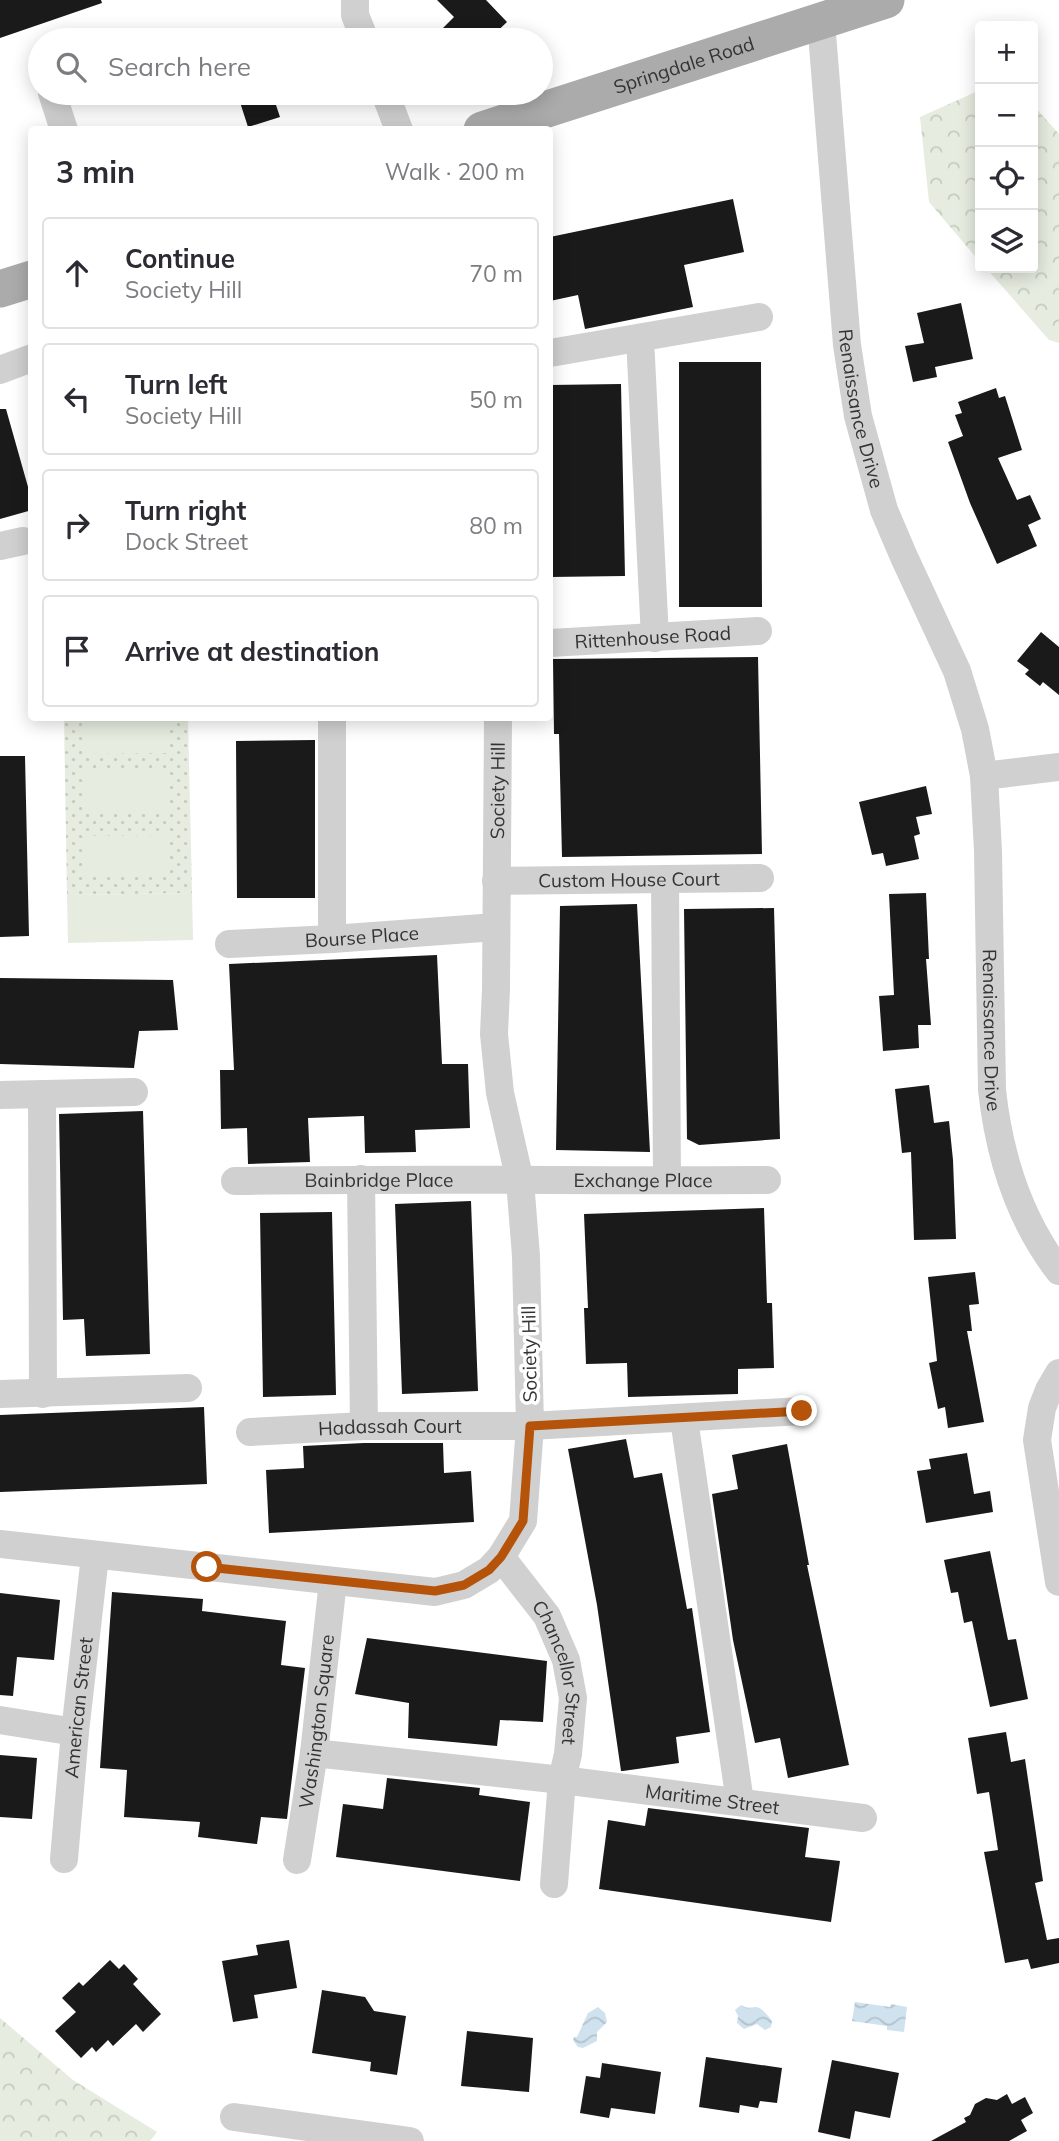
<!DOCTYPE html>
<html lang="en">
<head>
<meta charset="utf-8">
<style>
	body { margin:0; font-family:Mulish,sans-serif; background:#f2f2f3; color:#2b2b33 }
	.controls { position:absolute; right:21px; top:21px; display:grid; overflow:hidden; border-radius:7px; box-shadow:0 4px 18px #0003 }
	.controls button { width:63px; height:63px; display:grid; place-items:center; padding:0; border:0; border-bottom:2px solid #e1e1e2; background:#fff; color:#2b2b33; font:35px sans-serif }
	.stop { position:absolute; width:21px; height:21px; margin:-16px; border:5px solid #b45309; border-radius:50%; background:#fff }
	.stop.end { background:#b45309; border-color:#fff; box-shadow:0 2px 7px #0008 }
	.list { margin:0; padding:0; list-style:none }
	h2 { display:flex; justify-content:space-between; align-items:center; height:91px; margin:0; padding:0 28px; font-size:30px }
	h2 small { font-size:23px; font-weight:400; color:#7c7c81 }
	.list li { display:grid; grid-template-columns:46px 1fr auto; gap:21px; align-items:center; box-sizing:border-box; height:112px; margin:0 14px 14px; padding:0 14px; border:2px solid #e1e1e2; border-radius:7px }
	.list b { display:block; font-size:26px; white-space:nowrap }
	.list p { margin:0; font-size:23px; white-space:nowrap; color:#7c7c81 }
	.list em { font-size:23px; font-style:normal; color:#7c7c81 }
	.icon { flex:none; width:38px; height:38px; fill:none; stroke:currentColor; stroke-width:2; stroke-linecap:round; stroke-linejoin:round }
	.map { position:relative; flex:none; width:1059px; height:2141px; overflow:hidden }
	.search { position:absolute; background:#fff; box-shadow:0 4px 18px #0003; left:28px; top:28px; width:525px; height:77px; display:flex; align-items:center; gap:18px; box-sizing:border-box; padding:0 24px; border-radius:38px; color:#7c7c81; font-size:26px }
	.panel { position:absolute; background:#fff; box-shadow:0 4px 18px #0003; left:28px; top:126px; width:525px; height:595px; border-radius:7px }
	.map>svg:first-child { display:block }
	.forest { fill:url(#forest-crowns) }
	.park { fill:url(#park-dots) }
	.garden { fill:#e6ecdf }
	.water { fill:url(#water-waves) }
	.building { fill:#1a1a1a }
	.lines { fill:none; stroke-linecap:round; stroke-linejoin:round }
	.minor { stroke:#d0d0d0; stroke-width:28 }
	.major { stroke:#ababab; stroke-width:37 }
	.route { stroke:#b45309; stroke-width:9 }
	.labels { text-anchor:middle; stroke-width:7; stroke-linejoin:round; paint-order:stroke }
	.street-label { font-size:19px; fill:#333; stroke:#fff }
</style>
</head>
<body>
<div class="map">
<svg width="1059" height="2141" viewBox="0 0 1059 2141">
	<defs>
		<pattern id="forest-crowns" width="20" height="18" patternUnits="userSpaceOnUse" patternTransform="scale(1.75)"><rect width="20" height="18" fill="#e6ecdf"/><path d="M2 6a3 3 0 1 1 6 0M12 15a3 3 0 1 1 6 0" fill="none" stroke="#c6cbc0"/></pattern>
		<pattern id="park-dots" width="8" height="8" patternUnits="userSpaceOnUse" patternTransform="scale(1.75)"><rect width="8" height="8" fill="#e6ecdf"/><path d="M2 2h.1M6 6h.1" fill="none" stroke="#c6cbc0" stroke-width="1.8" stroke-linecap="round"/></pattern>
		<pattern id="water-waves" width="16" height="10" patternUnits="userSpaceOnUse" patternTransform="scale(1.75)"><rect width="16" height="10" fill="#cfe2ee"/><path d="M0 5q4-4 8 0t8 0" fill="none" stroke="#b2c2cd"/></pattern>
	</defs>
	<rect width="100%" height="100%" fill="#fff"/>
	<path class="forest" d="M980,90V262L929,202L920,117Z
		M1033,105L1059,134V343L1049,340L986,268H1033Z
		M0,2018L73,2080L157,2132L150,2141H0Z"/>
	<path class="park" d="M64,718H188L192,893L67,895Z"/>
	<path class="garden" d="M84,718H168L169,753L84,754Z
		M84,772H169V812L85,813Z
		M169,835L170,875L86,876L85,836Z
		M192,893L193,940L68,943L67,895Z"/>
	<path class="water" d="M855,2002L890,2007L891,2004L907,2007L904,2032L887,2030V2026L852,2021Z
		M741,2005C756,2014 753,1996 772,2021L771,2027L765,2030L757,2024L744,2029L737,2023L738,2016L735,2010Z
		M598,2007L605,2013L607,2022L597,2032V2041L583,2048L578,2047L573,2040L574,2037H577L588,2013Z"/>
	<path class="building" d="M0,0H101L102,3L0,38Z
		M437,0H486L507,22L488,40H431L454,17Z
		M237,93H272L280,117L248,127Z
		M733,199L744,252L684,265L693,307L585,329L578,295L550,301V237Z
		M961,303L973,359L935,367L937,377L913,382L905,346L924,343L917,313Z
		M679,362H761L762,607H679Z
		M621,384L625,576L550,577V385Z
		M996,388L999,398L1005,396L1022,450L998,458L1017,500L1030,495L1041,519L1028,525L1037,546L997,564L970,503L948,442L963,436L955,415L962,413L958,402Z
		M0,409H6L32,501V510L0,519Z
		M1041,632L1059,647V695L1043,682L1040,686L1025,674L1029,670L1017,661Z
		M758,657L762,854L562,857L559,734H554L553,659Z
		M315,740V898H237L236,741Z
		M0,756H25L29,936L0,937Z
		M926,786L932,814L916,817L920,834L914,836L919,859L886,866L883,853L872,855L859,802Z
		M926,893L929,959H926L931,1025H918L919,1048L883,1051L879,996L894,995L889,894Z
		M637,904L650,1152L556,1150L560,906Z
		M774,908L780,1139L699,1145L687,1139L684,909Z
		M437,955L442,1064H468L470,1128L415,1130L416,1152L365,1153L364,1116L308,1118L310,1162L248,1164L247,1128L221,1129L220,1070H234L229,964Z
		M0,978L173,980L178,1030L139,1031L134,1068L0,1064Z
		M929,1085L934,1123L949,1121L953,1160L956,1239L914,1240L911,1152L902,1153L895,1089Z
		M143,1111L150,1354L86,1356L84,1319L63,1320L59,1114Z
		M471,1201L478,1391L402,1394L395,1204Z
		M764,1208L767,1303H772L774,1368L738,1369V1394L628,1397L627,1363L586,1364L584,1308H588L584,1214Z
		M332,1212L336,1395L263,1397L260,1213Z
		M975,1272L979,1304L969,1305L972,1331H967L984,1422L948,1428L945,1407L938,1409L929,1363L937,1361L928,1277Z
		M204,1407L207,1484L0,1492V1415Z
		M626,1439L634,1478L662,1473L687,1609L692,1608L710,1732L676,1737L679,1763L623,1771H621L597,1605L568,1449Z
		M364,1443H443L444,1473L471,1471L474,1522L269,1533L266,1470L304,1468L303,1446Z
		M787,1444L809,1565H807L849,1765L788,1778L780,1738L755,1743L733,1640L712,1494L738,1489L732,1455Z
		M967,1453L974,1494L990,1491L993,1512L926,1523L917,1471L931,1469L929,1459Z
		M990,1551L1008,1640L1016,1639L1028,1699L990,1707L972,1621L964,1623L958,1592L951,1593L944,1560Z
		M112,1592L203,1599L202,1611L286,1621L281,1665L305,1668L287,1819L261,1817L257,1844L198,1837L200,1822L124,1817L127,1770L100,1768Z
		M0,1593L60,1600L54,1660L17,1657L13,1696L0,1695Z
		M367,1638L547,1661L543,1722L500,1720L497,1746L408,1738L409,1703L355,1694Z
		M1006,1732L1011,1762L1025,1759L1043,1881L1035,1883L1047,1940L1059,1938V1963L1031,1969L1028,1959L1005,1963L984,1852L998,1850L989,1792L977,1794L968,1738Z
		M0,1755L37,1758L32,1819L0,1817Z
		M387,1778L480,1788L479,1795L530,1802L520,1881L336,1857L343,1804L383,1809Z
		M648,1808L809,1828L805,1857L840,1861L831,1922L599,1889L608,1820L645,1826Z
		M289,1940L297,1988L254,1995L258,2018L233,2022L222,1961L258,1955L256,1945Z
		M110,1960L119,1969L124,1964L138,1979L133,1984L161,2014L143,2032L136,2024L113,2046L108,2040L96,2052L92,2047L81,2058L55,2031L76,2012L62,1998L79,1982L83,1986Z
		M322,1990L365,1997L374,2011L406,2016L397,2075L370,2071L371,2062L312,2053Z
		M467,2031L533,2038L529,2092L461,2086Z
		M706,2057L782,2068L777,2103L760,2101L758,2108L740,2105L739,2113L699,2107Z
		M832,2060L899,2073L890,2118L855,2111L850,2139L818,2132Z
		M602,2063L661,2072L655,2114L611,2108L609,2118L580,2113L586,2076L600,2078Z
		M1007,2094L1012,2104L1025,2097L1033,2113L1021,2120L1027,2131L1009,2141H931L966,2122L964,2118L970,2115L975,2104L986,2098L997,2100Z"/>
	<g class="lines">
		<g class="minor">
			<path d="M355,0V15L365,40"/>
			<path id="s1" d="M821,21L847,345L858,416L884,510L904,557L957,671L975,729L984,776L988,851L992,1090C999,1154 1019,1219 1059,1271"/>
			<path d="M52,93L64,130"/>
			<path d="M385,93L399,130"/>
			<path d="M640,338L655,638"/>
			<path d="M550,353L759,317"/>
			<path d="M0,370L32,358"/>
			<path d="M0,546L23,541"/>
			<path id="s2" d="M550,643L758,631"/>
			<path d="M332,718V939"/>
			<path d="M984,776L1059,767"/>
			<path d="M665,879L667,1180"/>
			<path id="s3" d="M496,881L760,878"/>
			<path id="s4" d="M229,944L332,939L496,927"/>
			<path d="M42,1094L43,1394"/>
			<path d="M0,1095L134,1092"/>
			<path d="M361,1179L364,1426"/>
			<path id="s5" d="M235,1181C412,1178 590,1181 767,1180"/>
			<path d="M1059,1373L1049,1390L1042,1408L1037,1440L1059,1582"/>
			<path d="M0,1394L188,1388"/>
			<path d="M684,1419L740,1802"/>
			<path id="s6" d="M250,1432L364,1426H530L802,1411"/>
			<path id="s7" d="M0,1544L435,1592L464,1585L489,1570L501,1557L523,1521L530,1426L526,1256L520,1181L500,1093L494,1034L496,989L498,718"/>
			<path id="s8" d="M501,1557L547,1616L566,1660L573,1698L568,1754L562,1780L554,1884"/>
			<path d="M0,1720L75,1732"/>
			<path id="s9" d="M314,1753L562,1780L863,1818"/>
			<path id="s10" d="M64,1859L75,1732L95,1556"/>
			<path id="s11" d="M297,1860L314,1753L333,1581"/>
			<path d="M234,2117L410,2141"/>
		</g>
		<g class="major">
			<path id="s12" d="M482,130L886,0"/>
			<path d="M0,289L32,279"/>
		</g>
	</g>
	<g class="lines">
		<path class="route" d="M207,1567L435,1591L464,1585L489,1570L501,1557L523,1521L530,1426L802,1411"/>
	</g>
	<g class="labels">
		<g class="street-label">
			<text dy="7" stroke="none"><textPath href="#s12" startOffset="212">Springdale Road</textPath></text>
			<text dy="7" stroke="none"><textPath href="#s1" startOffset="390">Renaissance Drive</textPath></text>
			<text dy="7" stroke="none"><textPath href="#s2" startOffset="103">Rittenhouse Road</textPath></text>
			<text dy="7" stroke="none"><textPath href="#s7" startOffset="1290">Society Hill</textPath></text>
			<text dy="7" stroke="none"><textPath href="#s3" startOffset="133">Custom House Court</textPath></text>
			<text dy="7" stroke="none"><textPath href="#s4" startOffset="133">Bourse Place</textPath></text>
			<text dy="7" stroke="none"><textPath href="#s1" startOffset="1034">Renaissance Drive</textPath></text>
			<text dy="7" stroke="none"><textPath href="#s5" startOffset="144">Bainbridge Place</textPath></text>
			<text dy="7" stroke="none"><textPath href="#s5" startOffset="408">Exchange Place</textPath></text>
			<text transform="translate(529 1354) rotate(-91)" y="7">Society Hill</text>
			<text dy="7" stroke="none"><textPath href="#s6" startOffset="140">Hadassah Court</textPath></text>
			<text dy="7" stroke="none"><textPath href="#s8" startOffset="133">Chancellor Street</textPath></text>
			<text dy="7" stroke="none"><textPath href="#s10" startOffset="152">American Street</textPath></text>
			<text dy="7" stroke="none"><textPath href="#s11" startOffset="140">Washington Square</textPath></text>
			<text dy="7" stroke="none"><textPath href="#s9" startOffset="401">Maritime Street</textPath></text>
		</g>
	</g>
</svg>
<div class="controls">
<button>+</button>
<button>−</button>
<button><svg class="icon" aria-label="locate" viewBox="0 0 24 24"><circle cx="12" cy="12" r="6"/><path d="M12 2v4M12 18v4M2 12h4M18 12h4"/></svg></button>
<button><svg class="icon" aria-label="layers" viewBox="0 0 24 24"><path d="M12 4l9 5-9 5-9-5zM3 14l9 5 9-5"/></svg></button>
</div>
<div class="stop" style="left:207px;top:1567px"></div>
<div class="stop end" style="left:802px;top:1411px"></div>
<div class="search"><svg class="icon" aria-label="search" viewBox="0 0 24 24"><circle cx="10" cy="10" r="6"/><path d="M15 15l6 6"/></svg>Search here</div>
<section class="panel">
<h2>3 min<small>Walk · 200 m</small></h2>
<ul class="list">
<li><svg class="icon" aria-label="ahead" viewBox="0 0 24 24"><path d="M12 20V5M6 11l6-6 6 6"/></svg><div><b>Continue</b><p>Society Hill</p></div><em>70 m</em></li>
<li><svg class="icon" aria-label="left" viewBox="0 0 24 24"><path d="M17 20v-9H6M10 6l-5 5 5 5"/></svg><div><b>Turn left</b><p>Society Hill</p></div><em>50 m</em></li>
<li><svg class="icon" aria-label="right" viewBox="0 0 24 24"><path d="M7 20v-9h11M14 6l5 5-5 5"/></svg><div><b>Turn right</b><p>Dock Street</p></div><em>80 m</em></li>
<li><svg class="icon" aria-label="arrive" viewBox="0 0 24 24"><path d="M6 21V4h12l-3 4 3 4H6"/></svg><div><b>Arrive at destination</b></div></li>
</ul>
</section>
</div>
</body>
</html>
